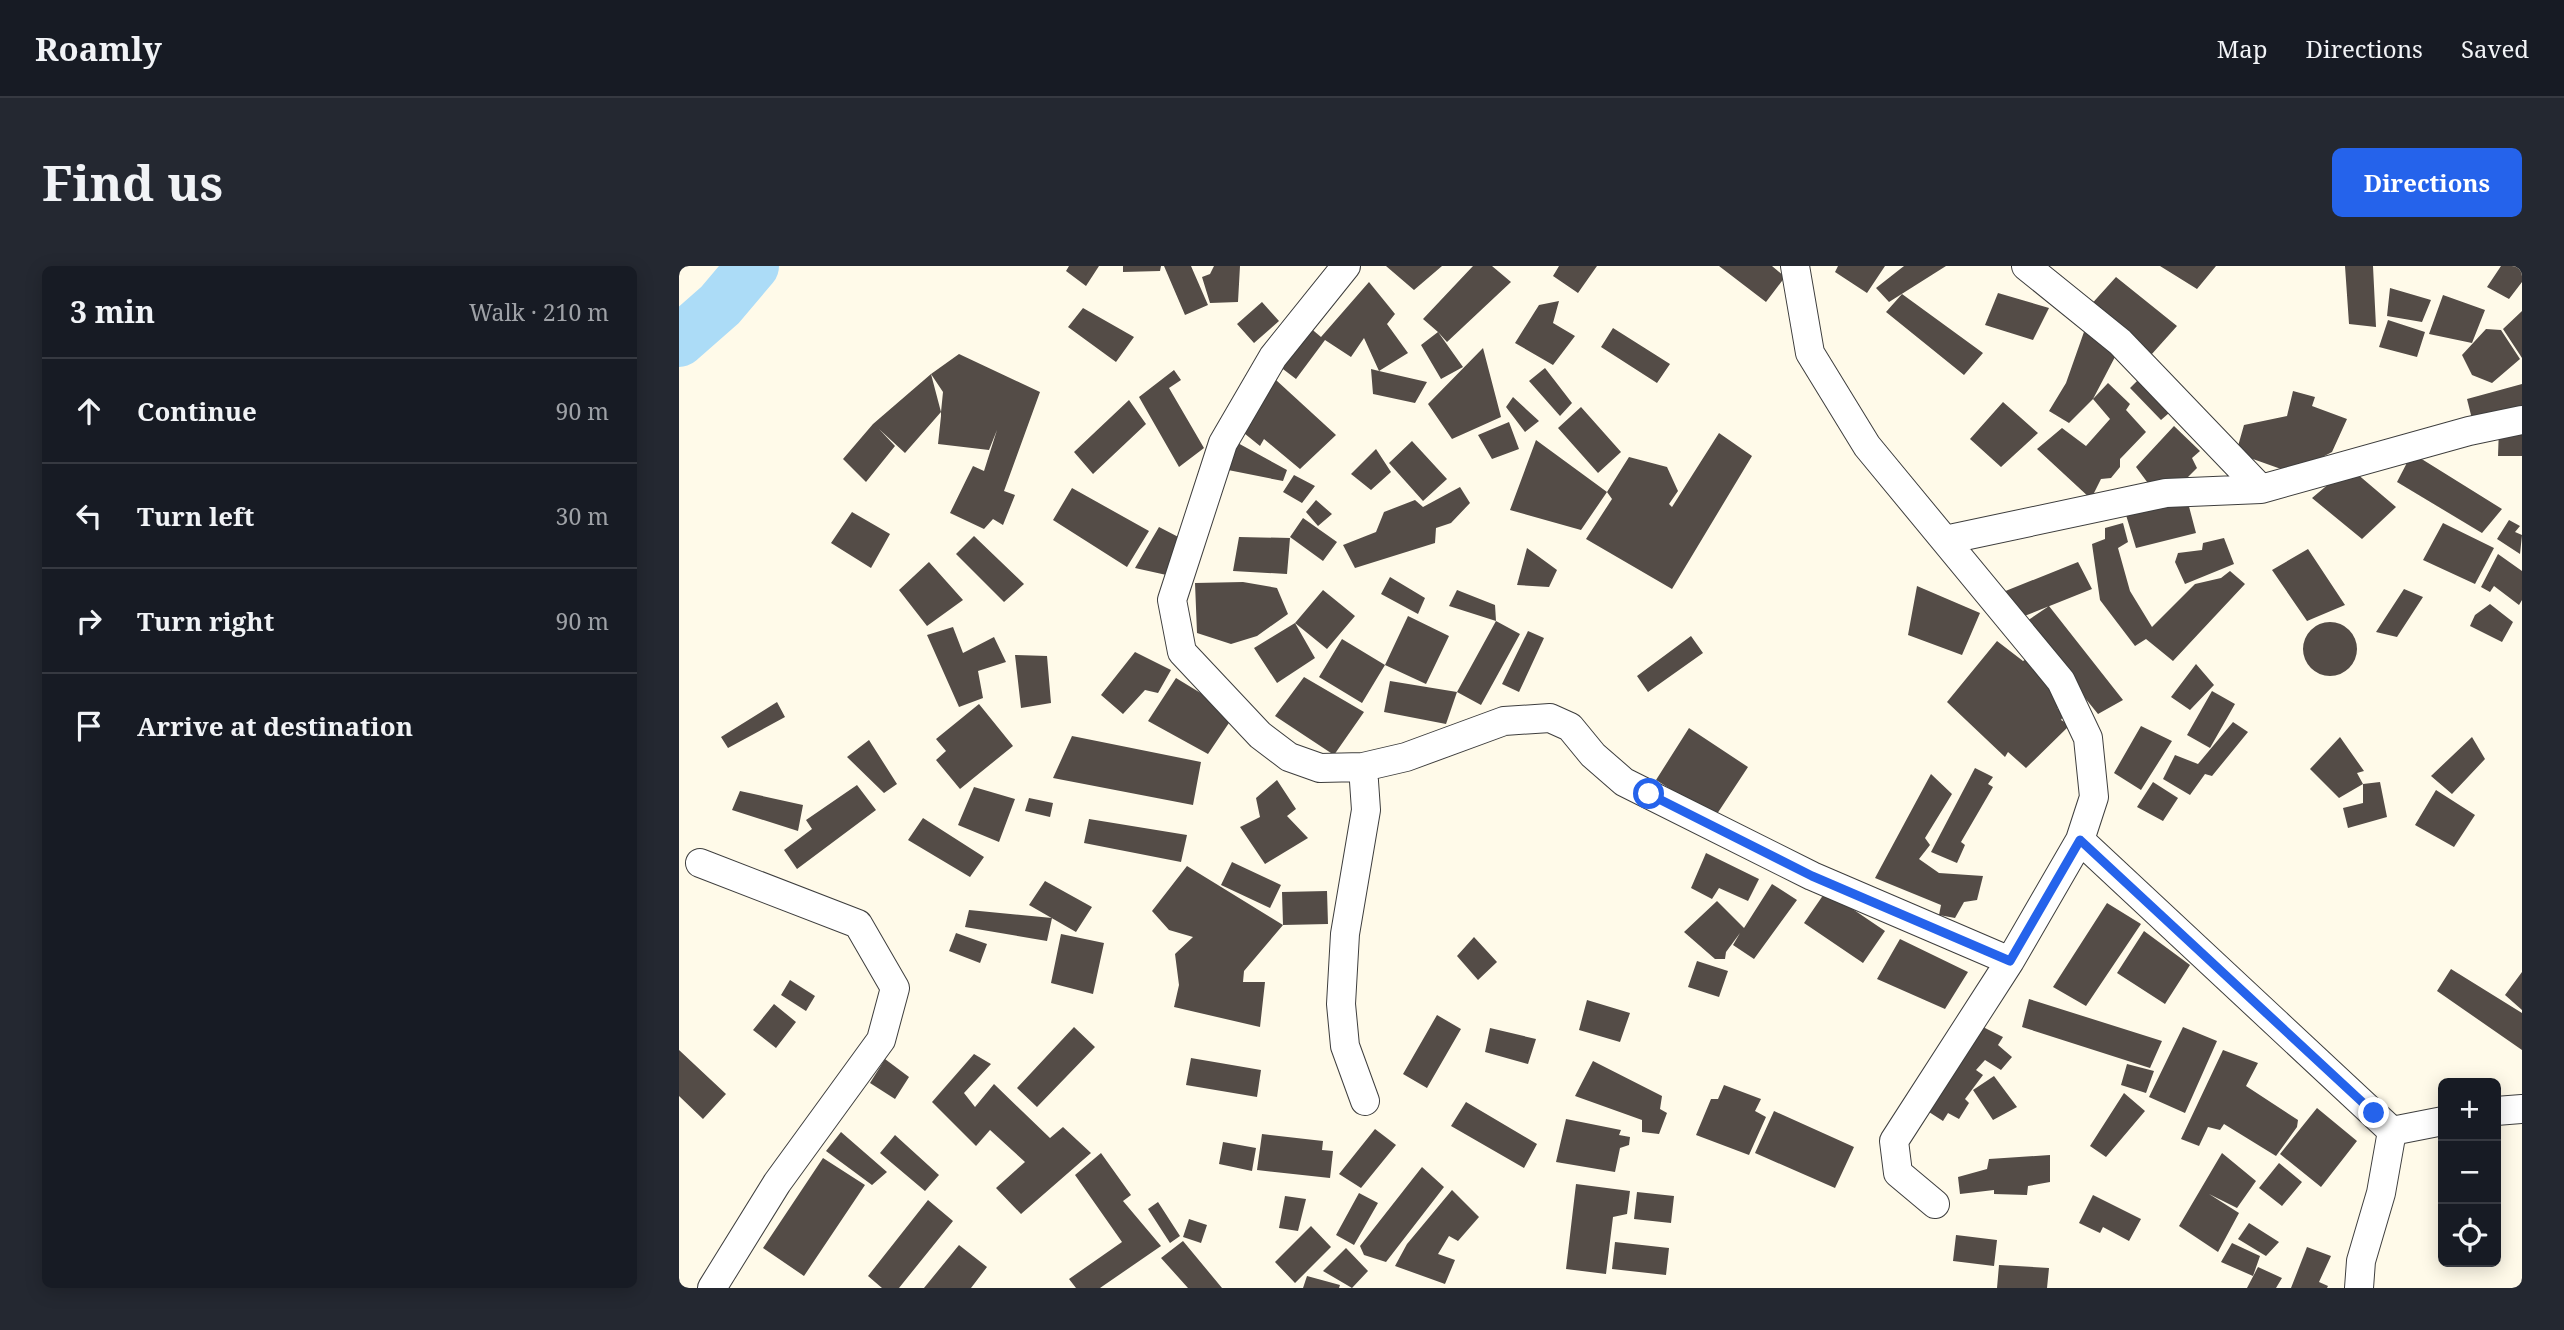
<!DOCTYPE html>
<html lang="en">
<head>
<meta charset="utf-8">
<style>
	body { margin:0; font-family:"Noto Serif",serif; background:#242831; color:#f1f3f6 }
	.controls { position:absolute; right:21px; bottom:21px; display:grid; overflow:hidden; border-radius:10px; box-shadow:0 4px 18px #0003 }
	.controls button { width:63px; height:63px; display:grid; place-items:center; padding:0; border:0; border-bottom:2px solid #363941; background:#171b24; color:#f1f3f6; font:35px sans-serif }
	.stop { position:absolute; width:21px; height:21px; margin:-16px; border:5px solid #2563eb; border-radius:50%; background:#fff }
	.stop.end { background:#2563eb; border-color:#fff; box-shadow:0 2px 7px #0008 }
	.list { margin:0; padding:0; list-style:none }
	h2 { display:flex; justify-content:space-between; align-items:center; height:91px; margin:0; padding:0 28px; font-size:30px }
	h2 small { font-size:23px; font-weight:400; color:#9ea1a6 }
	.list li { display:grid; grid-template-columns:46px 1fr auto; gap:21px; align-items:center; box-sizing:border-box; height:105px; padding:0 28px; border-top:2px solid #363941 }
	.list b { display:block; font-size:26px; white-space:nowrap }
	.list em { font-size:23px; font-style:normal; color:#9ea1a6 }
	.icon { flex:none; width:38px; height:38px; fill:none; stroke:currentColor; stroke-width:2; stroke-linecap:round; stroke-linejoin:round }
	.map { position:relative; flex:none; width:1843px; height:1022px; overflow:hidden; border-radius:10px }
	header { display:flex; align-items:center; gap:42px; box-sizing:border-box; height:98px; padding:0 35px; background:#171b24; border-bottom:2px solid #363941 }
	header strong { font-size:33px }
	nav { display:flex; gap:38px; margin-inline-start:auto; font-size:24px }
	.intro { display:flex; align-items:center; justify-content:space-between; box-sizing:border-box; height:168px; padding:0 42px }
	h1 { margin:0; font-size:49px }
	.button { padding:18px 32px; border-radius:10px; background:#2563eb; color:#fff; font-size:24px; font-weight:700 }
	main { display:flex; gap:42px; padding:0 42px }
	aside { flex:1; background:#171b24; border-radius:10px; box-shadow:0 4px 18px #0003 }
	.map>svg:first-child { display:block }
	.lines { fill:none; stroke-linecap:round; stroke-linejoin:round }
	.river { stroke:#acdcf7; stroke-width:52 }
	.building { fill:#544c47 }
	.minor-casing { stroke:#3e3e3e; stroke-width:30 }
	.minor { stroke:#fff; stroke-width:28 }
	.route { stroke:#2563eb; stroke-width:9 }
</style>
</head>
<body>
<header>
<strong>Roamly</strong>
<nav><a>Map</a><a>Directions</a><a>Saved</a></nav>
</header>
<div class="intro"><h1>Find us</h1><a class="button">Directions</a></div>
<main>
<aside>
<h2>3 min<small>Walk · 210 m</small></h2>
<ul class="list">
<li><svg class="icon" aria-label="ahead" viewBox="0 0 24 24"><path d="M12 20V5M6 11l6-6 6 6"/></svg><div><b>Continue</b></div><em>90 m</em></li>
<li><svg class="icon" aria-label="left" viewBox="0 0 24 24"><path d="M17 20v-9H6M10 6l-5 5 5 5"/></svg><div><b>Turn left</b></div><em>30 m</em></li>
<li><svg class="icon" aria-label="right" viewBox="0 0 24 24"><path d="M7 20v-9h11M14 6l5 5-5 5"/></svg><div><b>Turn right</b></div><em>90 m</em></li>
<li><svg class="icon" aria-label="arrive" viewBox="0 0 24 24"><path d="M6 21V4h12l-3 4 3 4H6"/></svg><div><b>Arrive at destination</b></div></li>
</ul>
</aside>
<div class="map">
<svg width="1843" height="1022" viewBox="0 0 1843 1022">
	<rect width="100%" height="100%" fill="#fffae9"/>
	<g class="lines">
		<path class="river" d="M0,75L41,39L74,0"/>
	</g>
	<path class="building" d="M390,0H420L407,20L387,5Z
		M444,0H482L481,5L444,6Z
		M485,0H512L529,39L506,49Z
		M535,0H561L559,36L531,37L523,11L531,8Z
		M707,0H763L735,24Z
		M794,0H813L832,16L768,76L759,66L784,101L762,113L742,79L759,66L744,53Z
		M880,0H918L899,27L874,10Z
		M1040,0H1093L1106,11L1087,36Z
		M1159,0H1206L1188,27L1156,6Z
		M1225,0H1267L1210,36L1197,22Z
		M1481,0H1537L1518,23Z
		M1666,0H1694L1697,61L1670,58Z
		M1822,0H1843V16L1830,33L1808,21Z
		M1437,11L1498,60L1472,89L1409,42Z
		M690,16L716,48L708,58L729,87L700,105L685,72L672,91L646,74L617,113L600,100L629,60L642,71Z
		M1711,22L1752,34L1743,56L1708,50Z
		M1319,27L1370,42L1354,74L1306,59Z
		M1223,28L1304,87L1285,109L1207,46Z
		M1764,29L1806,44L1793,77L1750,68Z
		M880,35L874,57L896,70L874,99L836,77L860,39Z
		M583,36L600,55L575,77L558,58Z
		M404,42L455,71L437,96L389,61Z
		M1843,45V92L1824,63Z
		M1709,54L1746,66L1738,91L1700,81Z
		M934,62L991,98L978,117L922,81Z
		M1406,63L1437,89L1414,133L1390,157L1370,145L1387,117Z
		M1807,63L1822,64L1841,93L1813,117L1793,109L1783,89Z
		M804,82L822,151L773,173L749,138Z
		M280,88L361,126L325,225L336,229L324,259L314,253L305,263L271,247L294,200L305,205L318,164L310,184L259,178L262,150V146L264,126L252,108L262,146L226,187L200,163L216,180L187,216L164,193L194,158L252,108Z
		M866,102L893,137L881,150L850,115Z
		M692,103L700,105L748,116L736,137L694,128Z
		M495,104L502,114L490,122L525,182L500,201L460,131Z
		M1466,107L1498,140L1482,154L1451,122Z
		M597,114L657,169L621,203L585,173L581,180L560,163Z
		M1429,117L1451,138L1447,144L1467,166L1441,193V201L1432,212L1422,213L1412,233L1358,183L1383,162L1407,180L1431,153L1414,133Z
		M1843,118V147L1795,161L1788,133Z
		M1614,125L1636,131L1633,140L1668,153L1653,186L1613,207L1557,187L1565,159L1608,150Z
		M834,131L860,155L846,166L827,141Z
		M450,134L467,158L414,208L395,186Z
		M1324,136L1359,167L1322,201L1291,173Z
		M902,141L942,186L919,207L879,162Z
		M830,156L840,183L813,193L799,169Z
		M1495,160L1521,185L1513,192L1518,202L1502,218L1490,212L1474,224L1457,201Z
		M1820,161L1843,162V190H1819Z
		M1040,167L1073,190L993,323L907,273L933,233L928,226L950,191L988,201L999,225L990,238L993,241Z
		M857,174L928,226L902,264L831,244Z
		M733,175L768,213L744,235L710,197Z
		M557,176L608,204L604,215L544,203Z
		M697,183L712,206L692,224L672,208Z
		M1733,187L1823,243L1803,267L1718,216Z
		M1670,201L1717,241L1683,273L1633,232Z
		M615,209L636,220L623,237L604,226Z
		M781,221L791,237L772,257L757,262L756,277L676,302L664,279L697,266L705,246L736,234L744,241Z
		M393,222L470,265L448,301L374,254Z
		M1508,233L1517,267L1457,282L1447,249Z
		M637,234L653,248L639,260L627,246Z
		M173,246L211,268L192,302L152,277Z
		M624,252L658,276L644,295L611,271Z
		M1830,254L1841,260L1836,266L1843,269L1841,288L1818,273Z
		M1444,257L1449,276L1439,282L1451,325L1473,361L1516,318L1542,312L1551,305L1566,318L1494,395L1467,373L1456,380L1421,334L1413,278L1426,273V262Z
		M1764,257L1815,282L1796,318L1744,294Z
		M480,261L509,276L492,310L456,302Z
		M295,270L345,318L325,336L277,288Z
		M560,271L611,272L608,308L554,305Z
		M1545,272L1555,298L1506,318L1496,296L1499,287L1523,284L1524,277Z
		M848,282L878,304L870,321L838,319Z
		M1629,283L1666,339L1628,355L1593,304Z
		M1819,288L1843,305V334L1840,339L1815,320L1811,326L1802,321Z
		M250,296L284,334L248,360L220,324Z
		M1399,296L1413,323L1338,353L1324,326Z
		M711,311L746,332L739,348L702,328Z
		M564,316L598,322L609,348L578,370L552,378L518,367L516,317Z
		M1238,320L1301,347L1283,389L1229,369Z
		M1725,323L1744,331L1718,371L1697,366Z
		M644,324L676,350L648,383L616,357Z
		M778,324L816,339L817,355L770,340Z
		M1811,338L1834,356L1823,376L1791,360L1796,349Z
		M1370,340L1444,434L1419,448L1345,357Z
		M729,350L770,370L747,418L706,399Z
		M817,355L841,368L802,439L778,426Z
		M1624 383a27 27 0 1 1 54 0a27 27 0 1 1-54 0Z
		M616,357L636,392L598,417L575,382Z
		M274,361L284,387L315,371L327,396L299,405L304,432L280,441L248,369Z
		M849,365L865,372L840,426L823,418Z
		M1012,370L1024,387L969,426L958,410Z
		M663,373L706,399L683,437L640,411Z
		M1318,375L1344,395L1349,392L1386,436L1378,442L1386,447L1382,454L1391,459L1347,502L1329,486L1326,491L1268,436Z
		M456,386L492,404L479,427L466,424L444,448L422,429Z
		M336,389L368,390L372,437L342,442Z
		M1517,398L1535,419L1511,444L1492,431Z
		M625,411L685,446L655,489L596,450Z
		M497,412L556,448L529,488L469,455Z
		M711,415L778,426L767,458L705,446Z
		M1533,425L1556,438L1531,482L1508,469Z
		M98,436L106,451L49,482L42,471Z
		M300,438L334,480L281,523L257,494L267,485L257,473Z
		M1554,456L1569,466L1533,510L1526,508L1511,529L1484,513L1496,489L1519,498Z
		M1462,460L1493,475L1462,524L1435,507Z
		M1010,462L1069,501L1036,551L977,514Z
		M393,470L522,496L514,539L374,512Z
		M1661,471L1685,505L1678,507L1684,518L1660,532L1631,503Z
		M1793,471L1806,493L1773,528L1752,510Z
		M190,474L218,518L205,527L168,491Z
		M1296,502L1314,511L1309,518L1314,521L1282,576L1286,579L1278,597L1252,586Z
		M1252,508L1273,528L1246,572L1251,579L1240,593L1260,607L1304,610L1298,634L1285,636L1276,652L1260,649L1262,639L1196,612Z
		M598,514L617,543L608,550L629,572L586,598L561,561L581,551L577,532Z
		M1474,516L1499,532L1484,555L1458,541Z
		M1701,516L1708,551L1669,562L1664,542L1684,537V518Z
		M178,519L197,544L118,603L105,584L133,563L127,554Z
		M295,521L336,533L320,576L279,559Z
		M1757,524L1796,549L1775,581L1736,559Z
		M61,525L124,539L119,565L53,544Z
		M350,532L374,537L371,551L346,545Z
		M244,552L305,591L291,611L229,574Z
		M410,553L508,569L502,596L405,577Z
		M1027,587L1080,613L1069,635L1040,622L1033,633L1012,622Z
		M553,596L602,619L591,642L542,619Z
		M508,600L604,659L565,705L564,716H586L581,761L495,741L500,719L496,688L514,671L490,664L473,645Z
		M366,615L413,641L397,666L350,639Z
		M1093,618L1118,634L1075,693L1054,679L1061,667L1047,686L1046,693H1036L1005,666L1038,635L1065,662Z
		M648,625L649,658L604,659L603,626Z
		M1147,625L1206,665L1184,697L1125,657Z
		M1428,637L1462,658L1407,740L1374,721Z
		M290,644L373,652L368,675L286,661Z
		M1465,665L1511,699L1486,738L1438,707Z
		M277,667L308,678L301,697L270,685Z
		M382,668L425,677L414,728L372,717Z
		M795,671L818,696L799,714L778,690Z
		M1221,673L1289,706L1266,743L1198,713Z
		M1018,695L1049,705L1040,731L1009,721Z
		M1772,703L1843,747V784L1758,725Z
		M1843,706V744L1826,729Z
		M111,714L136,730L127,745L102,729Z
		M1350,733L1483,775L1471,802L1343,761Z
		M908,734L951,747L941,776L900,764Z
		M95,738L117,756L97,782L74,764Z
		M758,749L782,763L748,822L724,808Z
		M1302,760L1324,771L1319,779L1333,791L1322,804L1306,794L1297,804L1304,809L1286,833L1290,837L1280,853L1269,847L1264,855L1250,846Z
		M395,761L416,781L358,841L338,822Z
		M1504,761L1538,775L1506,847L1470,831Z
		M811,762L857,773L849,798L806,786Z
		M0,784L47,828L24,853L0,830Z
		M1544,784L1579,797L1567,820L1619,854L1618,861L1597,890L1545,858L1541,864L1529,861L1520,880L1502,873Z
		M295,788L312,798L285,827L296,841L315,818L371,872L384,861L412,887L342,948L317,922L346,896L311,864L297,880L253,836Z
		M512,792L582,804L578,831L507,819Z
		M206,793L230,811L216,833L191,817Z
		M914,795L983,830L981,843L988,847L980,868L963,866V854L896,830Z
		M1448,798L1475,805L1467,827L1442,819Z
		M1315,810L1338,841L1314,854L1294,824Z
		M1045,819L1082,833L1076,845L1087,851L1070,889L1017,869L1032,833H1039Z
		M1445,827L1466,845L1427,891L1411,880Z
		M787,836L858,878L845,902L772,860Z
		M1638,842L1678,875L1642,921L1601,888Z
		M1095,845L1175,881L1156,922L1076,887Z
		M887,853L942,864L940,869L951,871L950,879L941,882L936,906L877,896Z
		M696,863L717,879L682,922L660,908Z
		M162,866L208,906L193,919L147,885Z
		M583,868L644,875L643,884L654,885L651,912L578,904Z
		M216,869L260,909L246,925L201,887Z
		M544,876L577,882L573,905L540,898Z
		M422,887L452,929L444,935L482,980L421,1022H397L390,1013L443,976L396,909Z
		M1543,887L1577,915L1558,942L1530,928L1560,947L1539,986L1500,960Z
		M1371,889V916L1349,920L1348,929L1315,928V924L1281,928L1279,911L1308,903L1310,893Z
		M144,892L186,919L125,1010L84,982Z
		M1600,897L1623,916L1603,940L1580,922Z
		M743,901L765,921L707,996L685,989L681,980Z
		M897,918L951,925L948,948L934,951L927,1008L887,1003Z
		M773,924L800,951L779,975L770,970L759,988L776,994L766,1018L716,1000L728,978Z
		M958,926L995,930L992,957L955,953Z
		M680,927L699,937L675,979L657,969Z
		M1414,929L1462,953L1450,975L1424,961L1421,967L1400,957Z
		M606,930L627,933L619,965L600,962Z
		M249,934L274,955L220,1022H203L189,1010Z
		M479,936L501,970L491,977L469,943Z
		M510,953L528,959L522,977L504,971Z
		M1570,957L1600,976L1587,990L1559,973Z
		M632,960L652,981L616,1017L596,996Z
		M1277,969L1318,974L1315,1000L1274,995Z
		M504,975L543,1022H509L482,992Z
		M936,976L990,982L987,1009L933,1003Z
		M1553,977L1581,990L1574,1010L1542,996Z
		M280,979L308,1001L292,1022H245Z
		M1628,981L1652,990L1640,1016L1649,1020L1648,1022H1612Z
		M667,982L689,1005L673,1022L644,1005Z
		M1320,999L1370,1002L1368,1022H1318Z
		M1579,1001L1603,1012L1597,1022H1568Z
		M628,1010L661,1019L660,1022H624Z"/>
	<g class="lines">
		<g class="minor-casing">
			<path id="minor" d="M667,0L594,91L544,177L493,334L503,386L581,469L610,491L641,502L684,501L727,491L825,455L871,452L891,461L914,489L945,516L1133,610L1331,695
				M1116,0L1131,87L1188,180L1382,415L1409,472L1415,531L1401,574L1331,695L1215,875L1219,907L1256,938
				M1347,0L1441,76L1582,223
				M1266,274L1487,227L1582,223L1790,165L1843,154
				M684,501L687,544L666,668L662,738L666,780L686,835
				M1401,574L1713,865L1702,927L1682,995L1680,1022
				M21,597L179,658L216,722L202,774L98,917L33,1022
				M1817,845L1843,843
				M1713,865L1764,855"/>
		</g>
		<use href="#minor" class="minor"/>
	</g>
	<g class="lines">
		<path class="route" d="M970,528L1133,610L1331,695L1401,574L1695,847"/>
	</g>
</svg>
<div class="controls">
<button>+</button>
<button>−</button>
<button><svg class="icon" aria-label="locate" viewBox="0 0 24 24"><circle cx="12" cy="12" r="6"/><path d="M12 2v4M12 18v4M2 12h4M18 12h4"/></svg></button>
</div>
<div class="stop" style="left:970px;top:528px"></div>
<div class="stop end" style="left:1695px;top:847px"></div>
</div>
</main>
</body>
</html>
